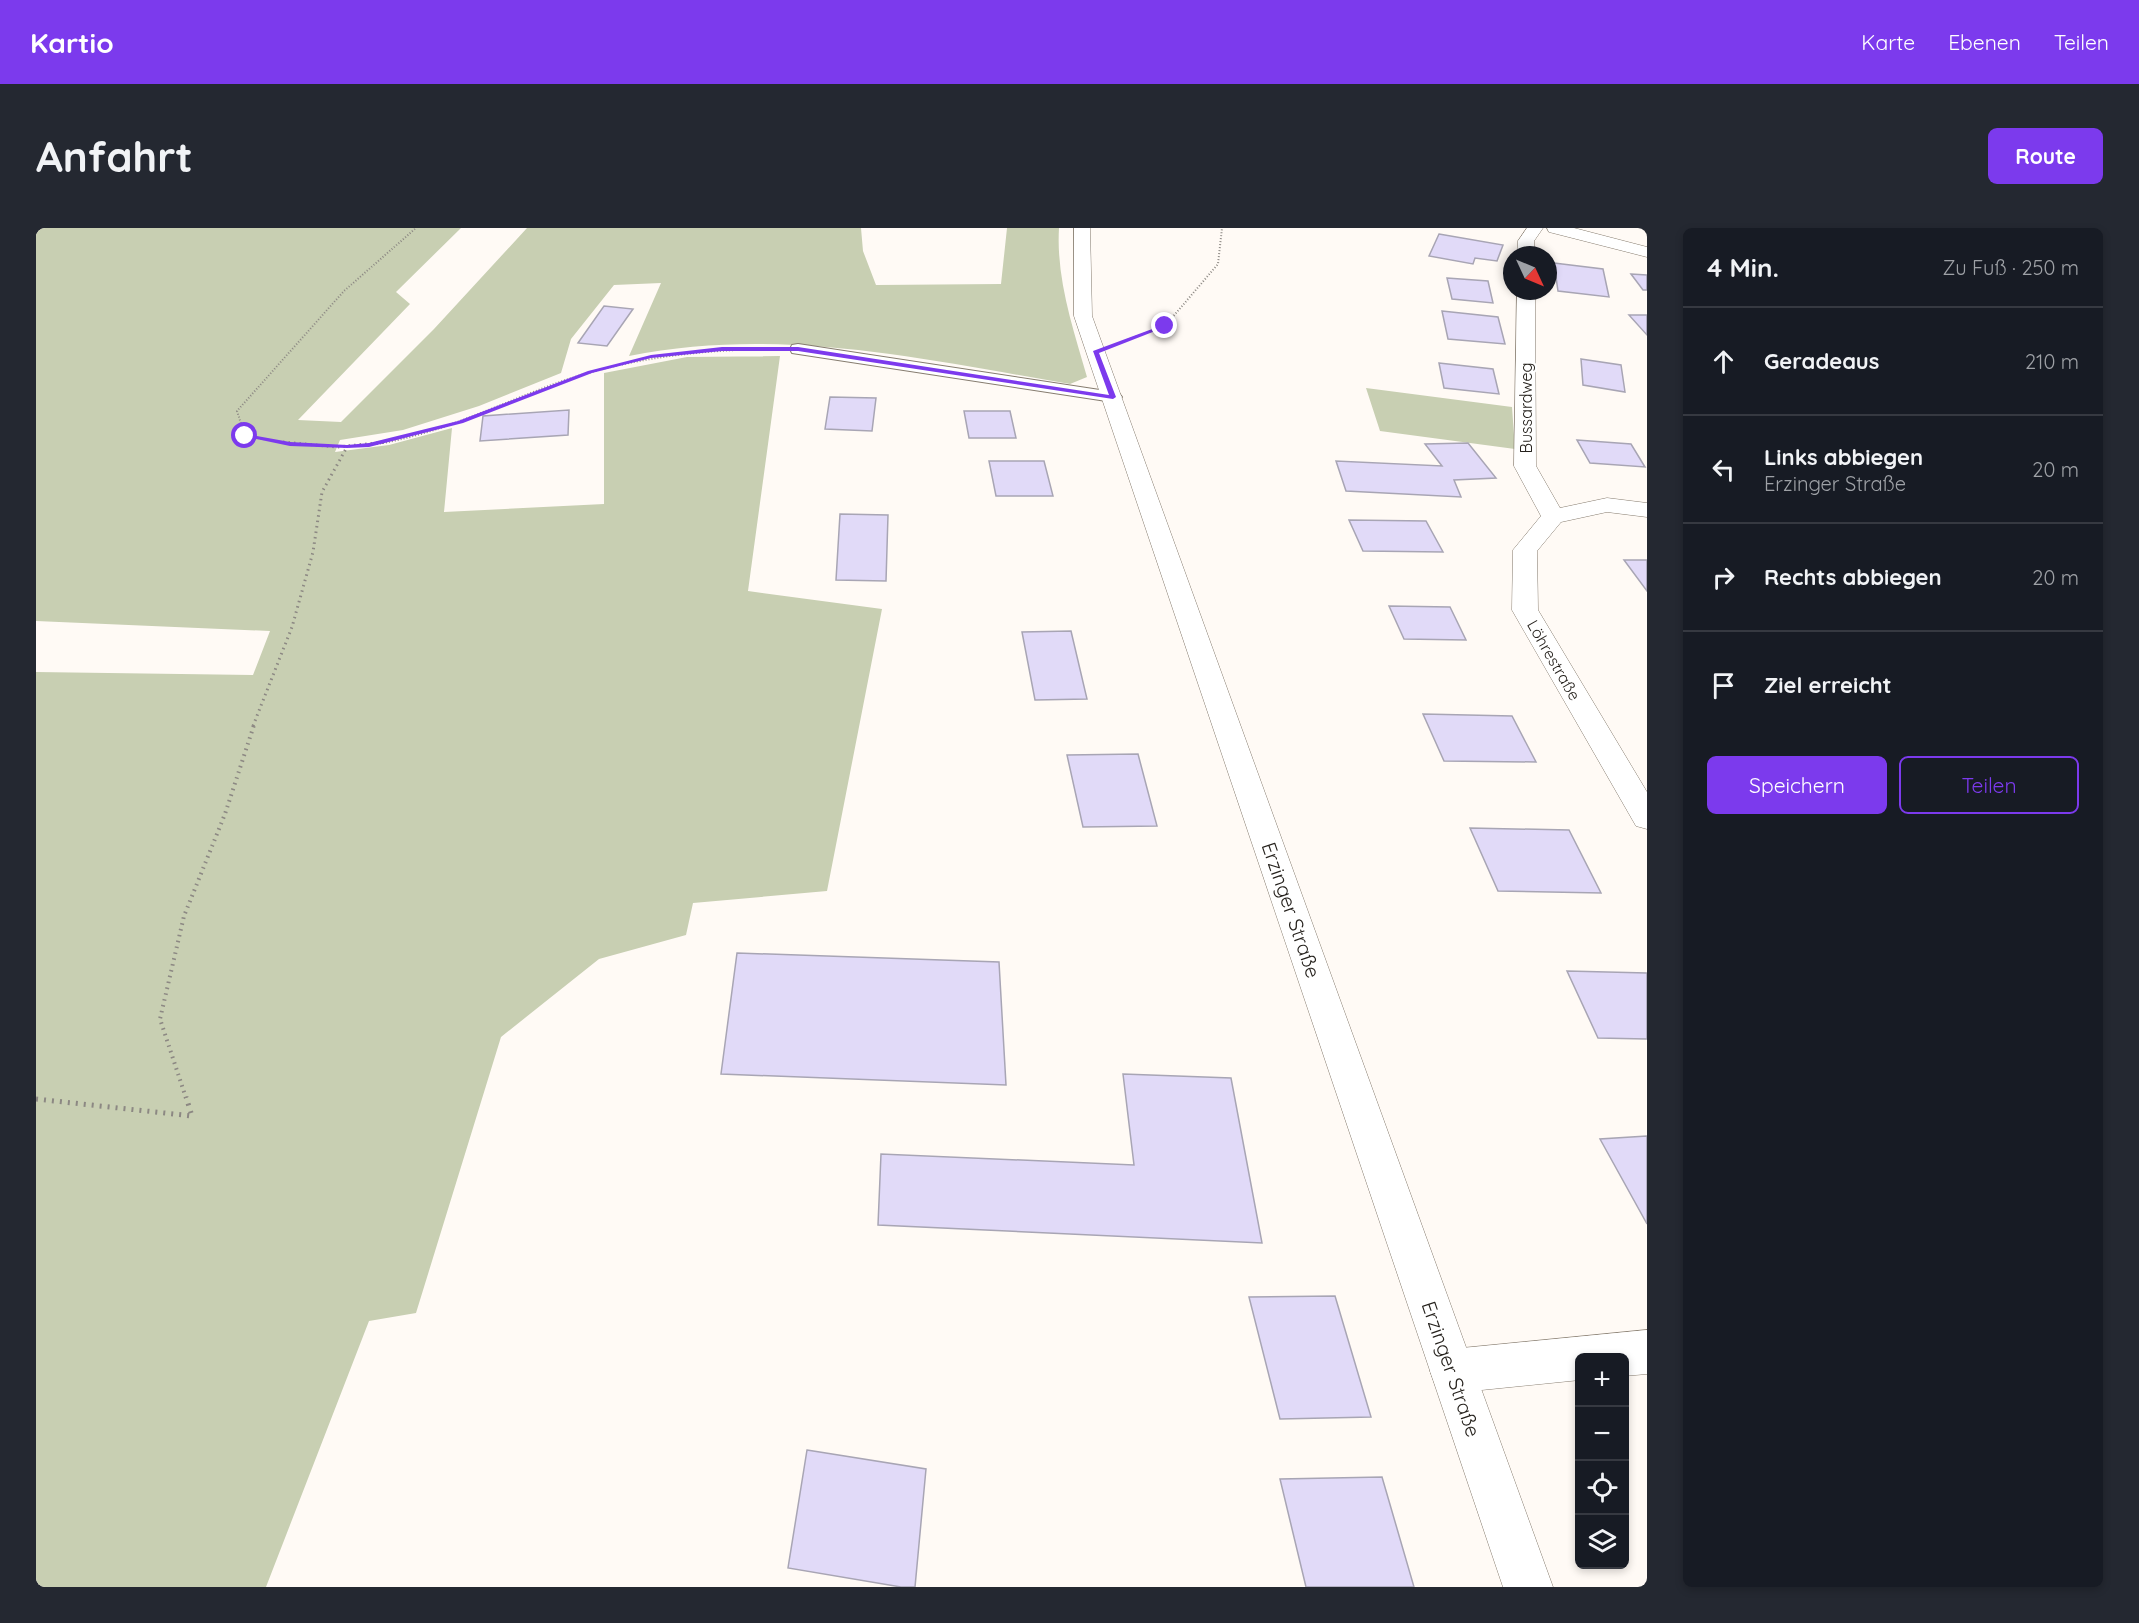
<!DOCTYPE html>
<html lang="de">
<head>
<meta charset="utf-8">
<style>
	body { margin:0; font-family:Quicksand,sans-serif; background:#242831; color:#f1f3f6 }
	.controls { position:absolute; right:18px; bottom:18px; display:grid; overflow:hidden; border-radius:9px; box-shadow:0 3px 9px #0003 }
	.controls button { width:54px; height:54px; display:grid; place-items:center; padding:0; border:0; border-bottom:2px solid #363941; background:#171b24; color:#f1f3f6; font:30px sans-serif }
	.compass { position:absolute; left:1467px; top:18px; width:54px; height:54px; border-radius:50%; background:#171b24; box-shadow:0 3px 9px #0003; rotate:134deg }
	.stop { position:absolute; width:18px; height:18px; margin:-14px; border:4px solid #7c3aed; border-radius:50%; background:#fff }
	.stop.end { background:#7c3aed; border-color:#fff; box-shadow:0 2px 6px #0008 }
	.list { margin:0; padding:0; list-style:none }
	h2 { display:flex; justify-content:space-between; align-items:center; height:78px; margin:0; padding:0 24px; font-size:26px }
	h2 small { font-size:20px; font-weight:400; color:#9ea1a6 }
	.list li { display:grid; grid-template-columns:39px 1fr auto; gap:18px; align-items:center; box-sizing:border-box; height:108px; padding:0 24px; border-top:2px solid #363941 }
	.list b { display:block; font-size:22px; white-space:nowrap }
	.list p { margin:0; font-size:20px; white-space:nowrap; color:#9ea1a6 }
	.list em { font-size:20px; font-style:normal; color:#9ea1a6 }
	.actions { display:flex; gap:12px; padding:18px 24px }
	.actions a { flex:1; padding:14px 0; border:2px solid #7c3aed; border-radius:9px; text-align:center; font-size:21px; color:#7c3aed }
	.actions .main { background:#7c3aed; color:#fff }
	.icon { flex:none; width:33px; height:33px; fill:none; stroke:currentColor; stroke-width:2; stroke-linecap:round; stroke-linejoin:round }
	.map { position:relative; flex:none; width:1611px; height:1359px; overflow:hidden; border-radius:9px }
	header { display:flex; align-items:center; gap:36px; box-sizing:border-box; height:84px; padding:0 30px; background:#7c3aed; color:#fff }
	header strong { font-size:28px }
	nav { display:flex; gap:33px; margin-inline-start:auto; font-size:21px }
	.intro { display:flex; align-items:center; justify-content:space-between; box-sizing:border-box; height:144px; padding:0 36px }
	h1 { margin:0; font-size:42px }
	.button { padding:15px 27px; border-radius:9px; background:#7c3aed; color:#fff; font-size:21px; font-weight:700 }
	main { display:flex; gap:36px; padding:0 36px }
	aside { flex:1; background:#171b24; border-radius:9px; box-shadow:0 3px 9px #0003 }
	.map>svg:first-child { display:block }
	.green { fill:#c8cfb2 }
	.building { fill:#e1daf8; stroke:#a8a5b4; stroke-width:1.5 }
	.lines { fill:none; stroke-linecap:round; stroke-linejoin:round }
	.lane-casing { stroke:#867c6f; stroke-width:2 }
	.street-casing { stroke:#867c6f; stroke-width:1 }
	.secondary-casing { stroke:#867c6f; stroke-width:1 }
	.path-far3 { stroke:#8c8883; stroke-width:2; stroke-dasharray:1 2; stroke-linecap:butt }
	.path-far2 { stroke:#8c8883; stroke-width:3; stroke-dasharray:1.5 4; stroke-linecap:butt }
	.path-far1 { stroke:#8c8883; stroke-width:4; stroke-dasharray:1.5 4.5; stroke-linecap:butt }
	.path { stroke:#8c8883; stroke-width:5; stroke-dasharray:2 6; stroke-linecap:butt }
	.lane { fill:#fff; fill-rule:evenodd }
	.street { fill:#fff; fill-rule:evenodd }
	.secondary { fill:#fff; fill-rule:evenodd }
	.route { fill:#7c3aed }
	.labels { text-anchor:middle; stroke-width:4.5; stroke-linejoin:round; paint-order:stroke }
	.far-street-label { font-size:16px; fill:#25211c; stroke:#fff }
	.street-label { font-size:20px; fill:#25211c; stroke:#fff }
</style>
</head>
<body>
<header>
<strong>Kartio</strong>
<nav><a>Karte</a><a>Ebenen</a><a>Teilen</a></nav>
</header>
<div class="intro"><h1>Anfahrt</h1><a class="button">Route</a></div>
<main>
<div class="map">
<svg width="1611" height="1359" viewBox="0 0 1611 1359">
	<rect width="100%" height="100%" fill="#fffaf5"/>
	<path class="green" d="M0,0H425L360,64L374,76L262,192L305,194L398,101L491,0H825L827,23L840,57L965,56L971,0H1023C1020,51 1037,100 1051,149L1034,156C886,131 744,98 593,128L625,55L578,57L535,111L525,145L443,178L367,202L304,212L299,224L353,217L416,200L408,284L568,276V145L651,129L744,128L712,363L846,381L791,663L657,675L650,707L563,731L465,809L380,1085L333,1093L230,1359H0V444L217,447L234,403L0,393Z
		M1330,160L1476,179L1479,221L1344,203Z"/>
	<path class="building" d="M1403,6L1467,17L1461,33L1439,30L1437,36L1393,28Z
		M1518,35L1567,41L1573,69L1522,63Z
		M1595,46L1611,47V62H1607Z
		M1411,50L1452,53L1457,75L1416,71Z
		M568,78L597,81L571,118L542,115Z
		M1406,83L1462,89L1469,116L1412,111Z
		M1593,87H1611V107Z
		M1545,131L1585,137L1589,164L1547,157Z
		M1403,135L1457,141L1463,166L1408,160Z
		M794,169L840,170L836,203L789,201Z
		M533,182L532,207L444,213L447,188Z
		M928,183H974L980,210H933Z
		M1541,212L1595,216L1609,239L1554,235Z
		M1432,215L1460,250L1418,252L1425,269L1310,263L1300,233L1406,238L1389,216Z
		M953,233H1008L1017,268H960Z
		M804,286L852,287L850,353L800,352Z
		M1313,292L1390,293L1407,324L1327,323Z
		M1588,332H1611V363Z
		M1353,378L1414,379L1430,412L1368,411Z
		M1035,403L1051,471L999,472L986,404Z
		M1387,486L1476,488L1500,534L1408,533Z
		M1102,526L1121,598L1047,599L1031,527Z
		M1434,600L1533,602L1565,665L1462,663Z
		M701,725L963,734L970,857L685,846Z
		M1531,743L1611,745V811L1562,810Z
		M1087,846L1195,850L1226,1015L842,997L845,926L1098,937Z
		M1611,908V996L1564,911Z
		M1299,1068L1335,1189L1244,1191L1213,1069Z
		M771,1222L890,1241L879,1359H865L752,1340Z
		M1346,1249L1378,1359H1270L1244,1251Z"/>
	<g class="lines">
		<g class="lane-casing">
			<path id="lane" d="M762,116L1077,164L1083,165L1086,169L1083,173L1077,174L756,125L754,121L756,117Z"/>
		</g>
		<g class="street-casing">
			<path id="street" d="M1491,0H1507L1498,13L1499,27H1481L1482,13Z
				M1511,0H1538L1611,19V29L1513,4Z
				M1481,63H1499L1500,238L1524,280L1571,270L1611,275V289L1571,284L1525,294L1501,323L1502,382L1611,564V601L1600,598L1476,382L1477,322L1505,288L1478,238Z
				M1611,1102V1146L1588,1148V1130H1544V1152L1416,1165L1400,1159L1394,1143L1400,1127L1416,1121Z"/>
		</g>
		<g class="secondary-casing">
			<path id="secondary" d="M1038,0H1054L1056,88L1517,1359H1467L1038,88Z"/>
		</g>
		<path class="path-far3" d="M1091,112L1129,98L1182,36L1186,0
			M258,216L209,208L201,183L308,63L380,0
			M341,216C403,206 459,178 518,156C587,131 659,122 733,121"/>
		<path class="path-far2" d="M247,214L301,219L351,214
			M217,498L256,399L277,324L286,264L311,219"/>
		<path class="path-far1" d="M150,870L124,791L148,688L189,586L218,497"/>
		<path class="path" d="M0,871L156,888L150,869"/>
		<use href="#lane" class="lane"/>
		<use href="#street" class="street"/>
		<use href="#secondary" class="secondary"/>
	</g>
	<path class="route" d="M1127,97L1132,98L1063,125L1080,169L1077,171L762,123H686L615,130L556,145L427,195L333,219L311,220L254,218L206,208L209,206L254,214L311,217L333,215L422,193L552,143L615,127L686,119H762L1073,167L1057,123Z"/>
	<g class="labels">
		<g class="far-street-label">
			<text transform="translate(1490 180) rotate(-90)" y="6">Bussardweg</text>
			<text transform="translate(1518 432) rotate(60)" y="6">Löhrestraße</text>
		</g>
		<g class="street-label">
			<text transform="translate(1255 682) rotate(71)" y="7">Erzinger Straße</text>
			<text transform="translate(1415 1141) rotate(71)" y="7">Erzinger Straße</text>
		</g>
	</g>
</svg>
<div class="controls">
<button>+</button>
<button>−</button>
<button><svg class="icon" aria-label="locate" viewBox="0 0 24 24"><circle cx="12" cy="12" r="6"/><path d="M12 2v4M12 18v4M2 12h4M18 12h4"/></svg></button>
<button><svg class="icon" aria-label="layers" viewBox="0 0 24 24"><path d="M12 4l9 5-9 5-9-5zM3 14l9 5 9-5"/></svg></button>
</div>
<svg class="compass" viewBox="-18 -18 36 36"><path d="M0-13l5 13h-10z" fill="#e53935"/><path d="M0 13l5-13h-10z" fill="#9ea1a6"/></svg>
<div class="stop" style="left:209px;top:208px"></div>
<div class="stop end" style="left:1129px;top:98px"></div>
</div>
<aside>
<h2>4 Min.<small>Zu Fuß · 250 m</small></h2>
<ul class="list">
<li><svg class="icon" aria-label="ahead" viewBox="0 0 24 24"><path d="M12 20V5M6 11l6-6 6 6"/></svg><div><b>Geradeaus</b></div><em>210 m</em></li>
<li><svg class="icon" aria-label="left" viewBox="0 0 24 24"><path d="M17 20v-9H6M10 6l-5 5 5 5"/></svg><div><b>Links abbiegen</b><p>Erzinger Straße</p></div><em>20 m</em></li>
<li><svg class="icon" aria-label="right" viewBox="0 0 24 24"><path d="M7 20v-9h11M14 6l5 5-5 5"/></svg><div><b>Rechts abbiegen</b></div><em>20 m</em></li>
<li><svg class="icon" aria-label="arrive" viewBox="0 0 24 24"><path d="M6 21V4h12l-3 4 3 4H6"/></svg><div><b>Ziel erreicht</b></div></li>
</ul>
<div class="actions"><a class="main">Speichern</a><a>Teilen</a></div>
</aside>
</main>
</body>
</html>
